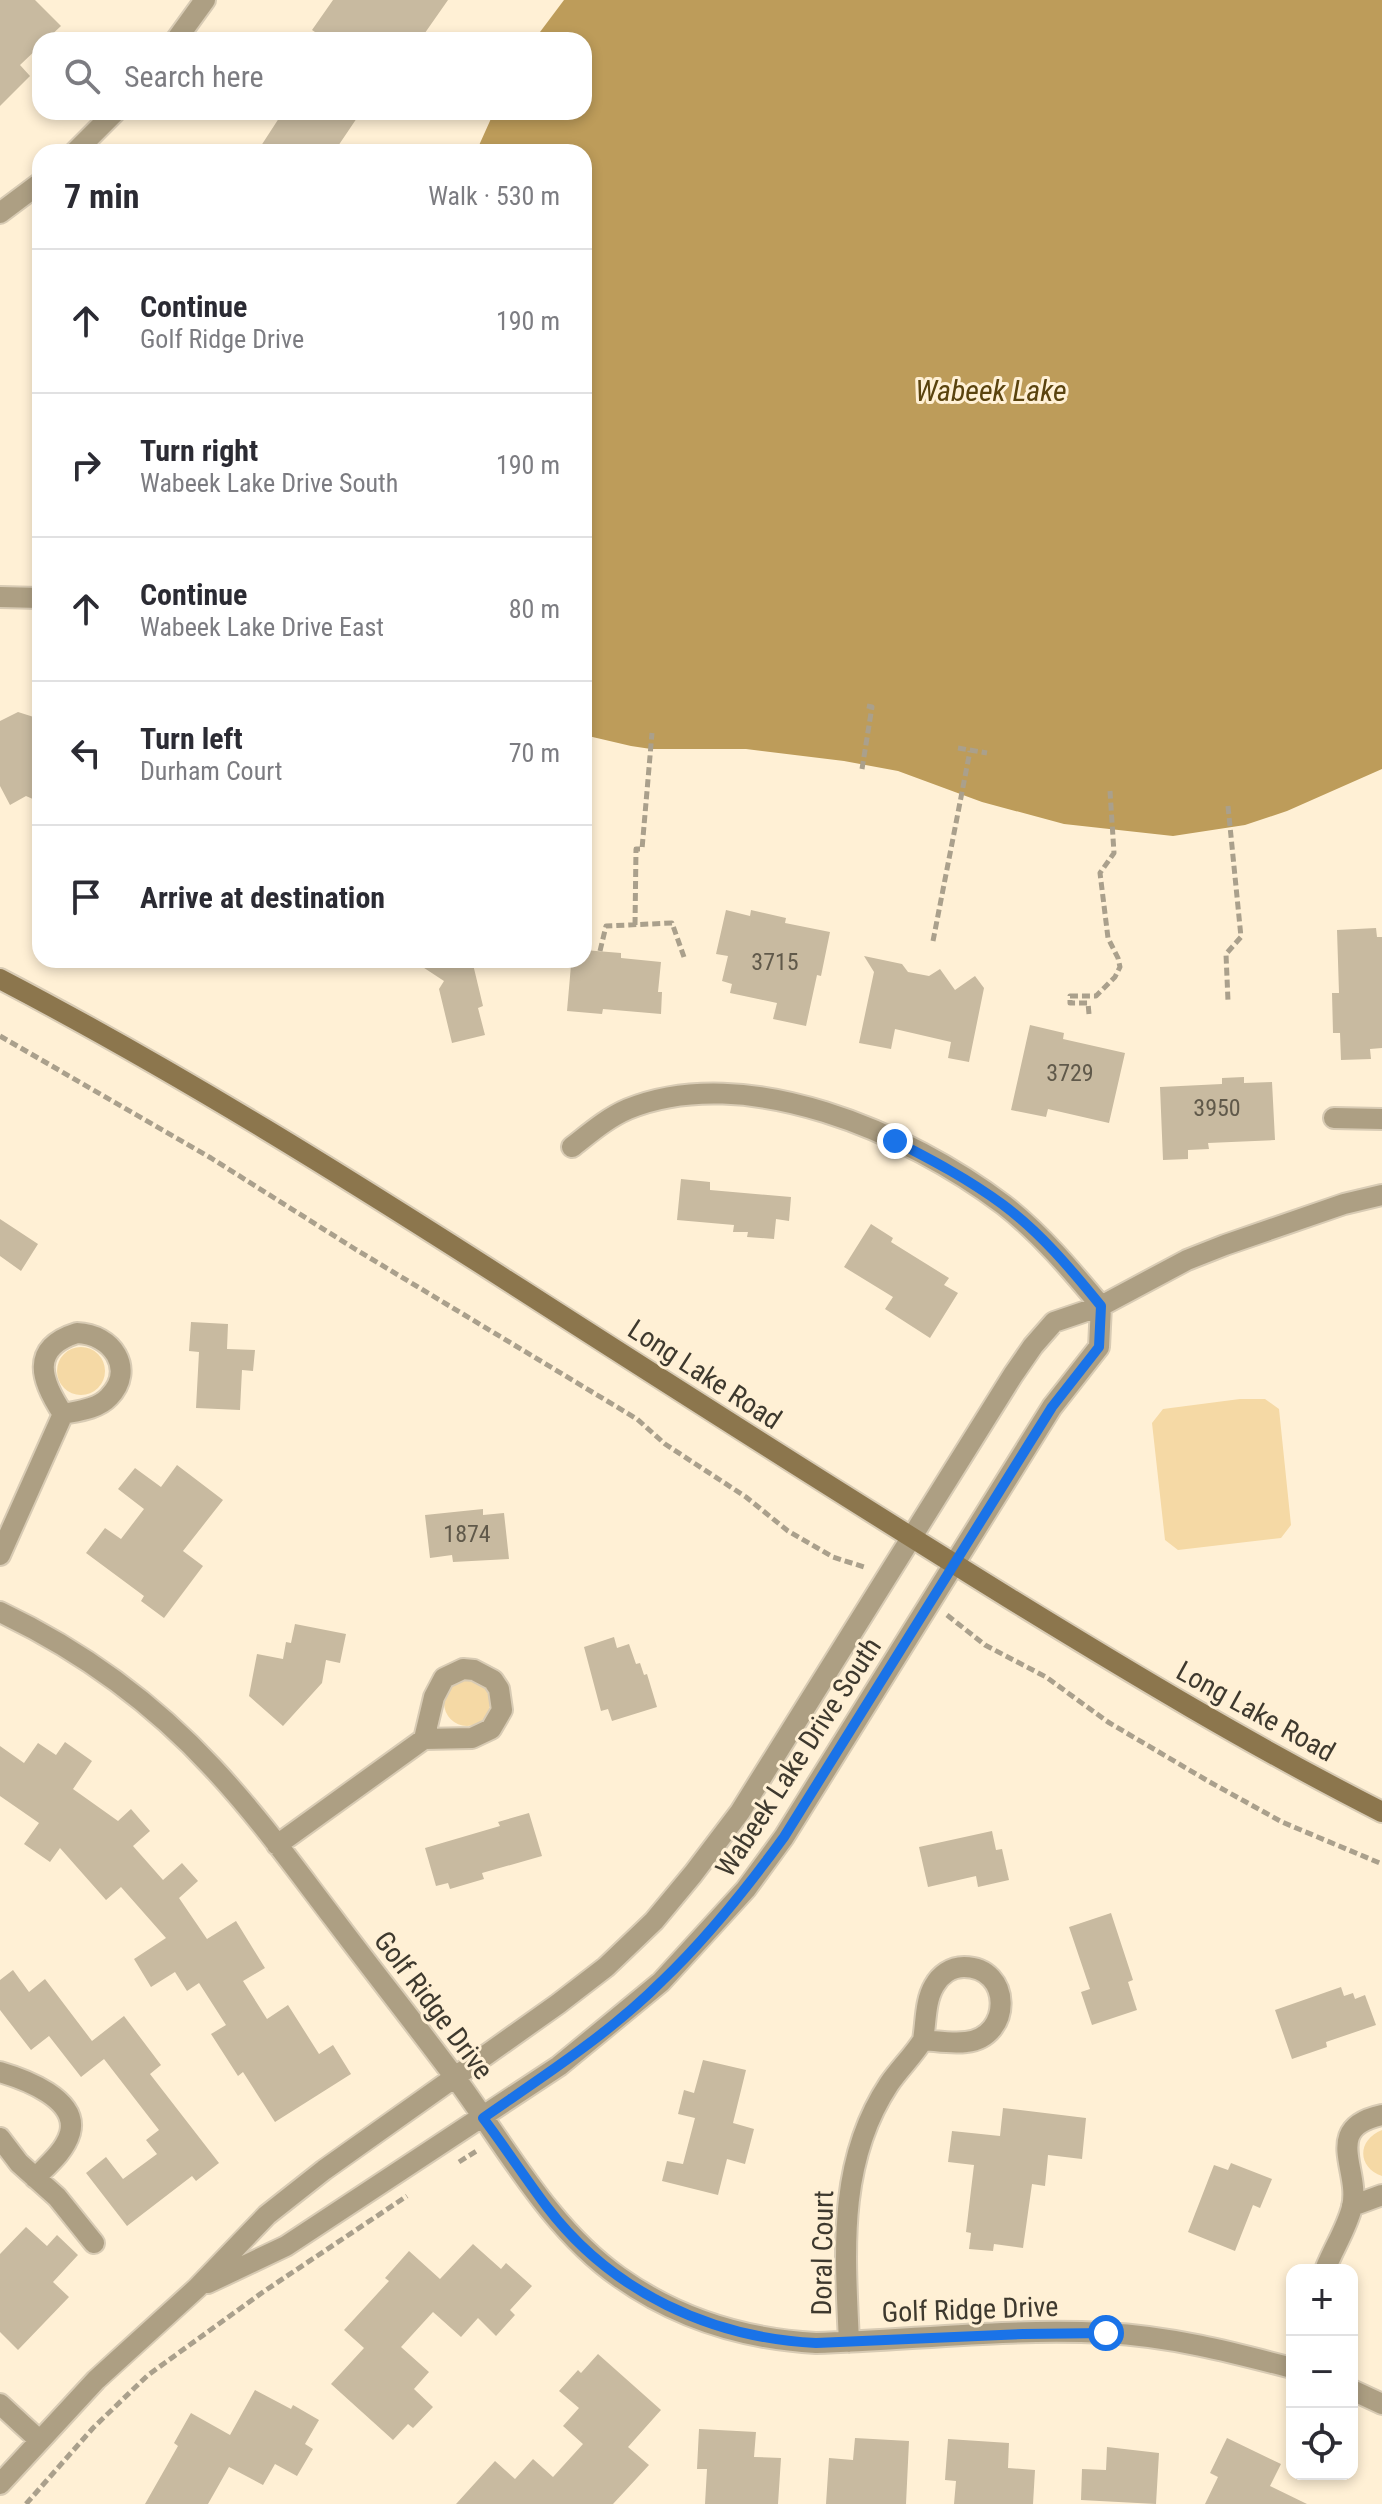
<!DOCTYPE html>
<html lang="en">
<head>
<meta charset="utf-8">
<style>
	body { margin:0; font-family:"Roboto Condensed",sans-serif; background:#f7f7f7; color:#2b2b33 }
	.controls { position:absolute; right:24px; bottom:24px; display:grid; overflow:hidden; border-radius:16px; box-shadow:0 4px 12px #0003 }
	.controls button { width:72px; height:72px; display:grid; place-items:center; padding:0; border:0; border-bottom:2px solid #e1e1e2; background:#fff; color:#2b2b33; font:40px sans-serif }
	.stop { position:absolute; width:24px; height:24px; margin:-18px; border:6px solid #1a73e8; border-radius:50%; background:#fff }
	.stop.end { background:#1a73e8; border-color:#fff; box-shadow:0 2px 8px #0008 }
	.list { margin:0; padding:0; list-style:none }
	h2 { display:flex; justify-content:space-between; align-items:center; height:104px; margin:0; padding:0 32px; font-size:34px }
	h2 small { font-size:26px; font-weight:400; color:#7c7c81 }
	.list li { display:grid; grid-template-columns:52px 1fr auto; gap:24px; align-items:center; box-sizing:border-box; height:144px; padding:0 32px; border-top:2px solid #e1e1e2 }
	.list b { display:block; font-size:30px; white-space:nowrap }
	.list p { margin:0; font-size:26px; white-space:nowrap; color:#7c7c81 }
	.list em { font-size:26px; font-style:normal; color:#7c7c81 }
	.icon { flex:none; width:44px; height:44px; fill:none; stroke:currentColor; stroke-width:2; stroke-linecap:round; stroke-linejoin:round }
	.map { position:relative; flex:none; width:1382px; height:2504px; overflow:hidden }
	.search { position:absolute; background:#fff; box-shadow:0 4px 12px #0003; left:32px; top:32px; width:560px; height:88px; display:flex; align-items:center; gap:20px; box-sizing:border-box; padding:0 28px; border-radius:24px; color:#7c7c81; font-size:30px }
	.panel { position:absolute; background:#fff; box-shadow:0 4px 12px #0003; left:32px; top:144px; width:560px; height:824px; border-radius:24px }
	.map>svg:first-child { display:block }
	.green { fill:#f5d9a5 }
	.water { fill:#bd9c5a }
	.building { fill:#c8baa0 }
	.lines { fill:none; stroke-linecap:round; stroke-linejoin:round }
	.minor-casing { stroke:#d8cbb4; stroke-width:24 }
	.secondary-casing { stroke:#d8cbb4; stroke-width:24 }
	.path { stroke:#aaa08c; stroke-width:5; stroke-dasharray:8 4; stroke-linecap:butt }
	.minor { stroke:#ad9f83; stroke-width:20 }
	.secondary { stroke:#8c764d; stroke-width:20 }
	.route { stroke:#1a73e8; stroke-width:10 }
	.labels { text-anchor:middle; stroke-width:6; stroke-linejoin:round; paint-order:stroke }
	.number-label { font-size:24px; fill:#60594a }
	.street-label { font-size:28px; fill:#3e392e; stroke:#fff0d5 }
	.water-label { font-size:30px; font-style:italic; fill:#5a430e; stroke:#fff0d5 }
</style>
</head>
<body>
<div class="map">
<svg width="1382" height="2504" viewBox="0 0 1382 2504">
	<rect width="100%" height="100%" fill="#fff0d5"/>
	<path class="green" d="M57 1371a24 24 0 1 1 48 0a24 24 0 1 1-48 0Z
		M1240,1399H1265L1279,1409L1291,1525L1281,1538L1178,1550L1165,1540L1152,1423L1163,1409Z
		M444 1703a23 23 0 1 1 46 0a23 23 0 1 1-46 0Z
		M1382,2130V2176C1357,2167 1357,2140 1382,2130Z"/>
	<path class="water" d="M564,0H1382V769L1287,811L1245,825L1173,836L1064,824L982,802L898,771L844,761L746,749H651L631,746L584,735V152H476L494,112H584V40H534Z"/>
	<path class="building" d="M0,0H35L61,26L46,40H40V46L20,65L30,76L0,106Z
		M333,0H448L420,40H327L312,30Z
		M283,112H361L334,152H257Z
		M18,712L40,719V778L35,800L26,796L10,805L0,786V721Z
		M726,910L750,916L751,910L786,918L785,923L830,932L821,976L817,975L806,1026L773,1019L777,1003L730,993L732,984L722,981L728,956L716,954Z
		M1376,928L1377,937H1382V1048L1370,1049L1371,1059L1341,1060L1340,1033H1333L1332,993H1339L1337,930Z
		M584,950L621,953V958L661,962L658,992H662L661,1014L603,1009L602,1014L567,1011L571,965H578L579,960H584Z
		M864,956L902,964L908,972L929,976L940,969L955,990L975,976L984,988L969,1062L948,1058L951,1042L895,1029L891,1049L859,1043L874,972Z
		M412,960H472L483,1006L478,1008L485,1035L452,1043L439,989L444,981Z
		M1030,1025L1064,1033L1063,1039L1125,1053L1109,1123L1048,1109L1046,1117L1011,1110Z
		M1244,1077V1083L1272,1082L1275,1140L1208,1143L1209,1149L1188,1150V1159L1163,1160L1160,1087L1222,1084V1078Z
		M681,1179L710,1182V1190L791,1197L789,1221L776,1219L774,1239L747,1237L748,1232H733L734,1225L677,1220Z
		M0,1219L38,1244L21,1271L0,1256Z
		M871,1224L893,1238L891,1242L949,1278L944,1285L958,1293L930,1338L885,1309L893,1297L844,1267Z
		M191,1322L228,1324L227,1349L255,1350L253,1371L242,1370L240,1410L196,1408L199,1352L189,1351Z
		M177,1465L223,1500L183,1551L203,1566L164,1618L141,1601L144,1596L86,1553L105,1528L121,1539L144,1509L118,1489L135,1468L161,1487Z
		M483,1509V1515L504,1513L509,1559L453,1562L452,1555L430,1558L425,1515Z
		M295,1624L346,1634L340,1663L326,1660L322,1683L283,1726L249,1696L257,1654L283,1659L286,1642L291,1643Z
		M614,1637L617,1648L629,1644L636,1664L640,1663L644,1675L647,1674L657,1707L612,1721L608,1709L601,1711L584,1647Z
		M65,1742L92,1761L73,1789L118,1821L131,1809L150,1831L133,1846L163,1880L182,1863L198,1881L179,1898L207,1939L236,1921L265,1968L243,1981L267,2019L288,2005L319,2054L333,2045L351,2074L275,2122L243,2072L238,2076L211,2034L226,2025L199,1983L187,1991L175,1972L151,1987L134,1959L166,1938L121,1887L106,1900L60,1848L50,1862L24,1844L39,1823L0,1796V1746L24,1763L38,1743L56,1755Z
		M529,1813L542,1856L482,1873L484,1879L450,1889L448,1883L436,1886L425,1848L500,1826L498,1822Z
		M992,1831L996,1850L1002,1849L1009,1880L978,1887L976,1876L928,1887L919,1847Z
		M1111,1913L1133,1980L1128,1982L1137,2010L1092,2025L1081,1992L1090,1989L1069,1927Z
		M13,1970L29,1992L45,1979L92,2041L124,2016L161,2065L150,2074L219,2163L196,2181L192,2176L127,2226L86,2173L106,2157L123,2179L157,2154L146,2140L159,2130L104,2059L81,2077L49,2036L31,2050L0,2010V1980Z
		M1341,1987L1344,1996L1353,1993L1355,1999L1365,1995L1376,2025L1326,2042L1327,2047L1292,2059L1275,2010Z
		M703,2060L746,2070L733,2123L754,2129L745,2164L727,2159L718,2195L662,2181L667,2161L683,2164L695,2118L678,2114L684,2090L694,2093Z
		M1003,2108L1086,2118L1082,2159L1048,2155L1045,2186L1032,2184L1023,2248L994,2244L993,2251L969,2249L971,2233L966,2232L974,2165L948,2162L952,2131L1000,2136Z
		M1231,2163L1272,2179L1260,2208L1253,2205L1235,2251L1188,2232L1214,2165L1228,2170Z
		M26,2227L47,2246L57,2235L78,2255L53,2282L69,2297L18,2350L0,2332V2254Z
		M473,2244L501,2269L506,2263L532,2286L510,2310L515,2315L496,2336L478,2318L461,2337L433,2312L401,2347L429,2372L414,2389L433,2407L413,2428L408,2424L393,2440L331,2384L364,2348L344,2330L389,2281L385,2278L409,2251L440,2279Z
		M598,2354L661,2410L628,2447L649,2465L613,2504H456L495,2461L515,2479L533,2459L553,2477L583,2444L563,2426L579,2408L559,2391L578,2370L581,2373Z
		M255,2390L291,2409L293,2405L319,2420L305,2444L313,2449L297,2476L275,2464L263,2485L229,2467L208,2504H145L178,2446L174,2443L191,2413L230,2435Z
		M699,2429L756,2432L754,2457L781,2458L778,2504H705L707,2469H697Z
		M855,2438L909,2441L906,2504H826L829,2458L853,2460Z
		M1227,2438L1281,2464L1270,2486L1307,2504H1205L1218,2477L1210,2473Z
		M948,2439L1009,2443L1008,2468L1035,2470L1033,2504H954L956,2481L945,2480Z
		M1107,2447L1159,2453L1156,2504L1081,2500L1082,2469L1106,2470Z"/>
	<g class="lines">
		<g class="minor-casing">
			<path id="minor" d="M176,40L205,0
				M75,152L115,112
				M0,213L40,183
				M0,597L40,598
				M1334,1118L1382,1119
				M572,1147C590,1133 607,1118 628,1109C746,1061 909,1133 1004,1205C1041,1234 1071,1270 1101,1306
				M77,1333C112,1334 136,1369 109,1397C98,1409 78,1411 63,1414C41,1381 29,1348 77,1333Z
				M0,1555L63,1414
				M0,1612C80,1650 153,1703 213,1768C257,1815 295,1868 334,1919C376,1975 420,2030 462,2087C509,2152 552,2230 619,2277C678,2319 744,2339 816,2343C912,2340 1009,2328 1105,2333C1169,2336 1231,2352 1292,2368
				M277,1845L424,1739L472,1738L491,1729L502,1710L499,1689L493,1680L474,1670L463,1669L444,1678L434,1697L424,1739
				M0,2072C24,2079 79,2099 70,2133C65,2151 48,2165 35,2178
				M0,2138L19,2163L57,2197L94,2243
				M1352,2206L1382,2195
				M1325,2270C1333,2249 1347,2228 1352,2207C1361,2170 1321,2128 1382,2115
				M208,2283L286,2246L559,2066L661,1982L746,1889L784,1837L1052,1407L1099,1347L1101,1306
				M849,2342C845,2253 837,2162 889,2084C900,2068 913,2056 923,2040C937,2041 952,2044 966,2042C1013,2037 1012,1967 964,1967C951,1967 940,1975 934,1986C925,2001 926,2023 923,2040
				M1352,2390L1382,2404
				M0,2404L39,2440
				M0,2484L96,2380L197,2288L267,2215L324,2170L558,2004L606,1967L654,1921L693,1874L740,1812L1013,1375L1033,1346L1054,1322L1101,1306L1187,1260L1225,1245L1344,1204L1382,1195"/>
		</g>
		<g class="secondary-casing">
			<path id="secondary" d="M0,979C180,1073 352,1181 522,1290C684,1394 846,1497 1009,1598C1131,1673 1254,1747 1382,1812"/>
		</g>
		<path class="path" d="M958,748L987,753
			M862,769L872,707L863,705
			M1228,806L1241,937L1226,954L1228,1001
			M635,925L636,849H642L652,733
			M933,941L970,751
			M600,951L606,926L672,923L684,957
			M1089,1014L1088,1003H1070V996H1096L1115,977L1120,967L1118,958L1108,938L1100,873L1114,853L1110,791
			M0,1036L211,1158L355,1249L637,1419L665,1444L746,1497L788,1531L833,1557L867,1568
			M947,1615L985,1645L1046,1677L1108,1722L1208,1781L1282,1822L1382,1864
			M459,2162L478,2150
			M26,2504L93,2428L148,2375L263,2292L407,2196"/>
		<use href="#minor" class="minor"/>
		<use href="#secondary" class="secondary"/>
	</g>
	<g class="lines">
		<path class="route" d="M895,1141C932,1160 968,1179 1002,1204C1040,1232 1071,1269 1101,1306L1099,1347L1052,1407L784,1837C747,1888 708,1937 662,1981C609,2034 545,2075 483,2118C505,2147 525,2178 547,2207C612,2292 711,2338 816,2343L1023,2334L1106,2333"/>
	</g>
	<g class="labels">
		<g class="number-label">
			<text x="775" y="970">3715</text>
			<text x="1070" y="1081">3729</text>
			<text x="1217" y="1116">3950</text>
			<text x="467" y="1542">1874</text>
		</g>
		<g class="street-label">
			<text transform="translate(705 1374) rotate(33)" y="10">Long Lake Road</text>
			<text transform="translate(1256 1711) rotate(29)" y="10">Long Lake Road</text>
			<text transform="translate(798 1757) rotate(-57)" y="10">Wabeek Lake Drive South</text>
			<text transform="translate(434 2005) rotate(53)" y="10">Golf Ridge Drive</text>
			<text transform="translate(822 2253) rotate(-89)" y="10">Doral Court</text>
			<text transform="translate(970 2309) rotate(-2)" y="10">Golf Ridge Drive</text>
		</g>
		<g class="water-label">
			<text x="991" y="401">Wabeek Lake</text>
		</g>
	</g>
</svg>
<div class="controls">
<button>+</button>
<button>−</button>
<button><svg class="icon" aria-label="locate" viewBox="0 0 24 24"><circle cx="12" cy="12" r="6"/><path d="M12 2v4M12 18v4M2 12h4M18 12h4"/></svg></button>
</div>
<div class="stop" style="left:1106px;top:2333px"></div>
<div class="stop end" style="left:895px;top:1141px"></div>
<div class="search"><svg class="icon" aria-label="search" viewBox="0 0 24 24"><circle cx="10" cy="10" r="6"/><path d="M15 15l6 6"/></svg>Search here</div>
<section class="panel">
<h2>7 min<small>Walk · 530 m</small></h2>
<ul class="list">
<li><svg class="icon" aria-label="ahead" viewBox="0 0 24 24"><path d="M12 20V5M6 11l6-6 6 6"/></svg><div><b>Continue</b><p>Golf Ridge Drive</p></div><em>190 m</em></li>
<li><svg class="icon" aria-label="right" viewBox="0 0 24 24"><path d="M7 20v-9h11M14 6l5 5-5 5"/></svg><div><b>Turn right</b><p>Wabeek Lake Drive South</p></div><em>190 m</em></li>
<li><svg class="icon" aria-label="ahead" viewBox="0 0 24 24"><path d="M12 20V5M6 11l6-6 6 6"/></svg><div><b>Continue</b><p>Wabeek Lake Drive East</p></div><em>80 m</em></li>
<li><svg class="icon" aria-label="left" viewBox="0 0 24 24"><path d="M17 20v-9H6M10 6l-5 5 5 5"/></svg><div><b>Turn left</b><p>Durham Court</p></div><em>70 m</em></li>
<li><svg class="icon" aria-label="arrive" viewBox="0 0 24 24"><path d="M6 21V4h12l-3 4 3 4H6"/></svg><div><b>Arrive at destination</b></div></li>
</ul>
</section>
</div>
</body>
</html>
